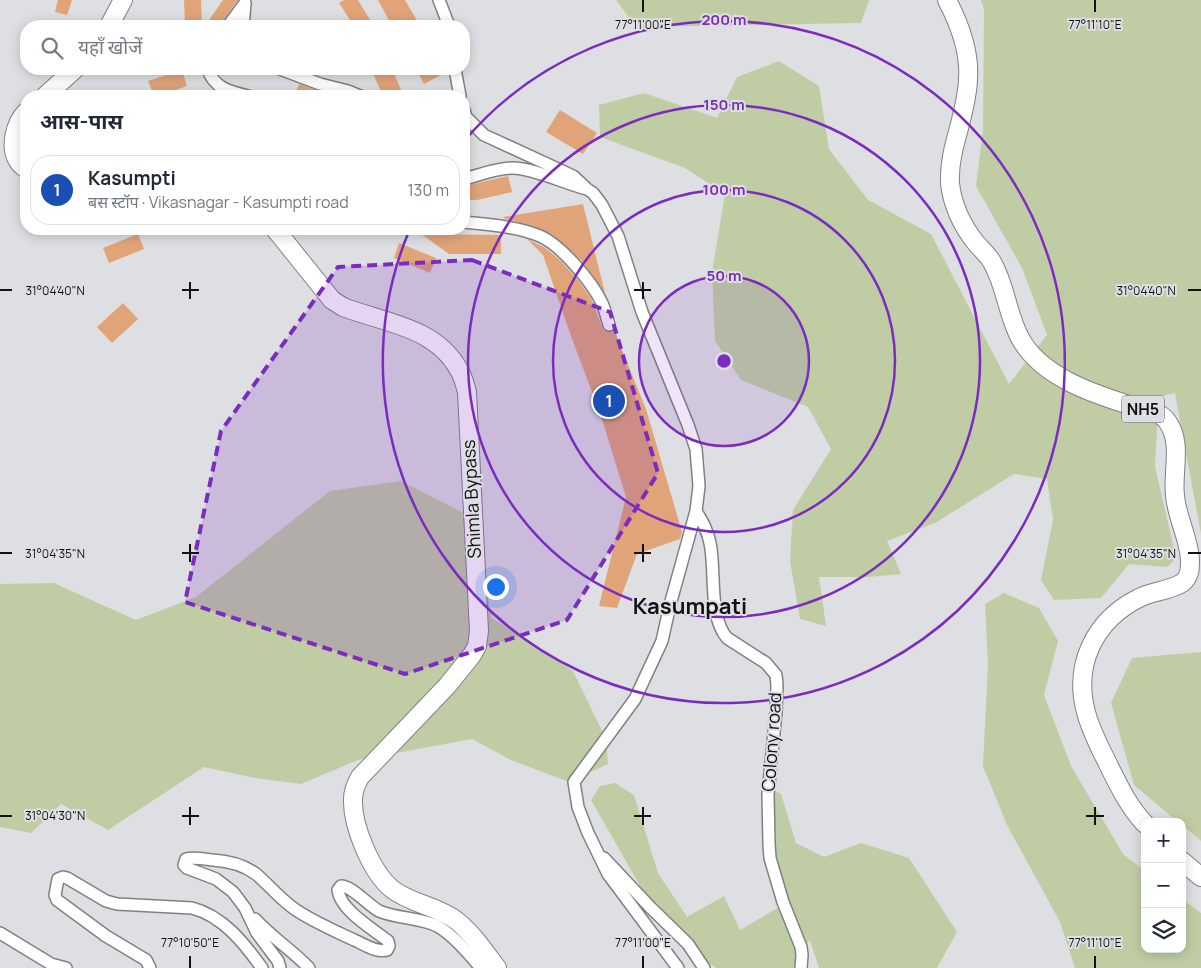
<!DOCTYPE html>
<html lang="hi">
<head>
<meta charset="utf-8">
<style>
	body { margin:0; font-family:Manrope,"Noto Sans Devanagari",sans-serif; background:#f6f6f7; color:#1f2937 }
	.controls { position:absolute; right:15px; bottom:15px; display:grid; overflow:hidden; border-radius:10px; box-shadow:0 2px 12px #0003 }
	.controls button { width:45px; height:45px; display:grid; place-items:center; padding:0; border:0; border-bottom:1px solid #e0e1e3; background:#fff; color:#1f2937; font:25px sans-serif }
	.you { position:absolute; left:495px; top:586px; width:18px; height:18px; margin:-12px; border:4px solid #fff; border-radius:50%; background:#1a73e8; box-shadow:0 0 0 8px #1a73e833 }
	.badge { display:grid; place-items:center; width:32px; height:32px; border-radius:50%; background:#a20711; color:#fff; font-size:16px; font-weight:700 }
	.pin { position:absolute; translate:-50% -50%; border:2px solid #fff; box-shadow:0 1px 5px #0006 }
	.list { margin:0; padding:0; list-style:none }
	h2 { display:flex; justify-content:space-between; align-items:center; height:65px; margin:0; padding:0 20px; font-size:21px }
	h2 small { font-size:16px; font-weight:400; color:#747a83 }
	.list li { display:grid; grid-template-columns:32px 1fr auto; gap:15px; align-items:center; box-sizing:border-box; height:70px; margin:0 10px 10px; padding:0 10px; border:1px solid #e0e1e3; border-radius:20px }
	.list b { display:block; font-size:19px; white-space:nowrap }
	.list p { margin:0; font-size:16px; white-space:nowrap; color:#747a83 }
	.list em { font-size:16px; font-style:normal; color:#747a83 }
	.icon { flex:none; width:28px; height:28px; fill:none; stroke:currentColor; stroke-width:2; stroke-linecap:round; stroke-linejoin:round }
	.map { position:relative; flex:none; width:1201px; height:968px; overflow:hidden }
	.search { position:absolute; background:#fff; box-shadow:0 2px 12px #0003; left:20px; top:20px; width:450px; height:55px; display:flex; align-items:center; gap:12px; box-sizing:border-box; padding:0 18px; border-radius:20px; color:#747a83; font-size:19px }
	.panel { position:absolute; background:#fff; box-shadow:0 2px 12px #0003; left:20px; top:90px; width:450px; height:145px; border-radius:20px }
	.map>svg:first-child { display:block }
	.green { fill:#c0cda4 }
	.building { fill:#e1a479 }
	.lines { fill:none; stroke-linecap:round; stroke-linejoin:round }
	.minor-casing { stroke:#7f8183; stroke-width:14 }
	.highway-casing { stroke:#7f8183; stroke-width:20 }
	.minor { stroke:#fff; stroke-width:11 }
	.highway { stroke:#fff; stroke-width:18 }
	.marked { fill:#7b2cbf; fill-opacity:0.2; stroke:#7b2cbf; stroke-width:4; stroke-dasharray:10 6; stroke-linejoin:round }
	.ticks { fill:none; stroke:#121213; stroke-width:2 }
	.ring { fill:none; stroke:#7b2cbf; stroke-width:2.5 }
	.labels { text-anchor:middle; stroke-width:4; stroke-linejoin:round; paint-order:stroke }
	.shield { fill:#dedfe2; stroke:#4f5051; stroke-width:1 }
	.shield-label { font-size:16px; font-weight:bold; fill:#121213 }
	.street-label { font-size:18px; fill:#121213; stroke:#dedfe2 }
	.district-label { font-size:22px; font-weight:bold; fill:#121213; stroke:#dedfe2 }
	.ticks-label { font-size:12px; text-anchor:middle; fill:#121213; stroke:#dedfe2; stroke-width:4; stroke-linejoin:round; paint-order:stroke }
	.centre { fill:#7b2cbf; stroke:#dedfe2; stroke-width:2.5 }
	.ring-label { font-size:15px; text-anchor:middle; font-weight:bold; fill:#7b2cbf; stroke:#dedfe2; stroke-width:4; stroke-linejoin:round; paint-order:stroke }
</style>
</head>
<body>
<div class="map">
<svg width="1201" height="968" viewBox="0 0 1201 968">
	<rect width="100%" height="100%" fill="#dedfe2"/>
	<path class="green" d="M616,0H869L861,23L636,27Z
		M981,0H1201V534L1175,393L1159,397L1155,466L1176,558L1168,567L1129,564L1101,598L1054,600L1041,580L1053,520L1047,479L1014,474L935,523L887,541L901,574L869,577H819L826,626L800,619L790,561L793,510L831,449L808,407L741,380L715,341L712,272L725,194L685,168L600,137L599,105L644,93L717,118L737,77L779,61L819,86L829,149L868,200L931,234L1009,384L1047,335L1022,268L976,186L983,129L984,10Z
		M401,481L473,518L492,618L573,671L606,739L608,764L569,782L511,760L472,739L358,760L301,784L255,778L204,767L108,830L61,804L31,833L0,827V584L54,583L136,620L196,597L330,491Z
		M1004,593L1039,608L1058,641L1044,695L1071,766L1123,854L1145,871V949H1182V899L1201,913V968H1075L1060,922L1007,825L983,766L988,664L985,604Z
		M1201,652V841L1182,825V822H1178L1134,785L1111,703L1132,658Z
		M615,783L634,795L658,873L687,917L724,896L740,930L781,906C782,866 768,828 770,788L781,794L796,843L824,857L861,843L909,858L957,932L937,968H819L810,940L796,958L799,968H716L667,933L591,800L600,786Z"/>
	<path class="building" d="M58,0H72L67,15L55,12Z
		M184,0H201L202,26H185Z
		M223,0H238L222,22L221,26H205Z
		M344,0H358L372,23L367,26H354L339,3Z
		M378,0H405L420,26H392Z
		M371,69H392L402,92L393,96H383Z
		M416,69H448V71L424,84Z
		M182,70L187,86L158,96H154L148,81Z
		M299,84L321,92L331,96H301L295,94Z
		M560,110L597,133L583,154L546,132Z
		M508,176L512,192L477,200H464V186Z
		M583,204L605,293L581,260L553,235L533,226L506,219L503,217Z
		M138,234L144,249L109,263L103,248Z
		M421,234L501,235V254H449Z
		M527,239L544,247L561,261L578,280L591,298L603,330L608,332L614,330L646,409L682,532L680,539L637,554L617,608L599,606L626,497L600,413L572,339L543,255Z
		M399,243L436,258L430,273L394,258Z
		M123,303L138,319L112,343L97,327Z"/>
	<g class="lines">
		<g class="minor-casing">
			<path id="minor" d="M439,0L449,26
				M228,26L245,3
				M243,26L245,4
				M208,69C213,88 231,92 248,96
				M280,69L320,84L348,91L360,96
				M455,69L460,96
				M464,110L466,117L484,135L560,170L573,176L586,188
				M464,179C480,175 496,168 513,168C533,168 566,184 587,189L593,193L602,205L618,236L642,312L688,425L696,449L699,486L696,511L670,605L662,641L635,699L574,782L578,807L588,833L608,874L678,968
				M464,222C489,225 516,226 540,236C561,245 592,282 602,303C605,310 607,318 609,325
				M696,511C702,521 708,531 710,543C716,570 708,616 727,638L766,663L776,675L777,685L776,712L768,794L769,844L770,858L783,902L801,947L802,955L801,968
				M604,858L650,907L688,944L704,968
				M255,919C271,937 292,950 309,968
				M0,933L51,964L66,968
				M150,968L146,960L106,936L57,900L55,895L58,879L63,877L67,878L106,901L117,904L192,908C223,916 244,943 262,968
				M280,968L278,961L257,933L245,908L233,892L216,879L187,868L184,865L186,859C194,857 204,859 213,860C227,861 244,865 256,874C270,886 281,900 296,910C314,922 335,931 354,940C364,944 376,953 387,950L389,946L388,941C373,929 340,910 338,890L341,886C352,886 368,905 379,911C398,919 424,918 439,927C455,937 469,954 481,968"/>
		</g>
		<g class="highway-casing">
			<path id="highway" d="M947,0C959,23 970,51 968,78C968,94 963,112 959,128C954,146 949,164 950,183C952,204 962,226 976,243C981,249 988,255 992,262C1006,286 1007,314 1020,338C1040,375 1088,392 1126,404C1139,408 1159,410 1167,421C1183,442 1172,472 1175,496C1177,518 1189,538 1190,560C1190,569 1190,577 1182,583C1169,591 1152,591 1139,598C1095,620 1073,664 1086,712C1089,725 1095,737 1101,750C1114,775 1125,803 1145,824
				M109,26L123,0
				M45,96L75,69
				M26,112C15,123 9,147 18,161C19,164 24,167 26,169
				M275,229L332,300L343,307C385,323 436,327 459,370C463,376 465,385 467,392L479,631L477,646L472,655L447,686L360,777C356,784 353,790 353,799C352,825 371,872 392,889C411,904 438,906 457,921C473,934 485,952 497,968
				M1182,861L1201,877"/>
		</g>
		<use href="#minor" class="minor"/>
		<use href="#highway" class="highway"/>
	</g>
	<path class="marked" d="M472,260L610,312L658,473L567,620L405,674L185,602L221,431L338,267Z"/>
	<path class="ticks" d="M643,0V12M1095,0V12M190,282V299M643,282V299M0,290H12M182,290H199M634,290H651M1188,290H1201M190,544V562M643,544V562M0,553H12M182,553H199M634,553H651M1188,553H1201M190,807V825M643,807V825M1095,807V825M0,816H12M182,816H199M634,816H651M1086,816H1104M190,956V968M643,956V968M1095,956V968"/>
	<circle cx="724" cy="361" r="85" fill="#7b2cbf" fill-opacity=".12"/>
	<g class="ring">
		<circle cx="724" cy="361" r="85"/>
		<circle cx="724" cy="361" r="171"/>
		<circle cx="724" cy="361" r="256"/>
		<path d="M465 140A341 341 0 1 1 409 231"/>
	</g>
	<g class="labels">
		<rect class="shield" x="1122" y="395.5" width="42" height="27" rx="4"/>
		<g class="shield-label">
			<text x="1143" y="415">NH5</text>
		</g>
		<g class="street-label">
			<text transform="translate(472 499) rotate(-93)" y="6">Shimla Bypass</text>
			<text transform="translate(772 742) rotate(-86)" y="6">Colony road</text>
		</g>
		<g class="district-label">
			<text x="690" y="614">Kasumpati</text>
		</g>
	</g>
	<g class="ticks-label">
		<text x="643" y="29">77°11'00"E</text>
		<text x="1095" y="29">77°11'10"E</text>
		<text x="55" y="295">31°04'40"N</text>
		<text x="1146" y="295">31°04'40"N</text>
		<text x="55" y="558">31°04'35"N</text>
		<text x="1146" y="558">31°04'35"N</text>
		<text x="55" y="820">31°04'30"N</text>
		<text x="190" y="947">77°10'50"E</text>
		<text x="643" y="947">77°11'00"E</text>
		<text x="1095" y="947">77°11'10"E</text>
	</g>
	<circle cx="724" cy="361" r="8" class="centre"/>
	<g class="ring-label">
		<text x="724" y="25">200 m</text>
		<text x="724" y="110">150 m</text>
		<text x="724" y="195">100 m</text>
		<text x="724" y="281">50 m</text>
	</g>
</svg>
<div class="controls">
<button>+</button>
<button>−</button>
<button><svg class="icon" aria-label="layers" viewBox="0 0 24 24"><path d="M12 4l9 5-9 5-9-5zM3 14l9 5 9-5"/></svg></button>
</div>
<div class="you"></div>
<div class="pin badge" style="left:609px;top:401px;background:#1a4fb4">1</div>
<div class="search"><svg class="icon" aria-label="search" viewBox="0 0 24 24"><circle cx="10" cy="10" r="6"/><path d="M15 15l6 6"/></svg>यहाँ खोजें</div>
<section class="panel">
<h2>आस-पास<small></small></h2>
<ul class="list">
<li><span class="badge" style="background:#1a4fb4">1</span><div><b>Kasumpti</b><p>बस स्टॉप · Vikasnagar - Kasumpti road</p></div><em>130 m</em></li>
</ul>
</section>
</div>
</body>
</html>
